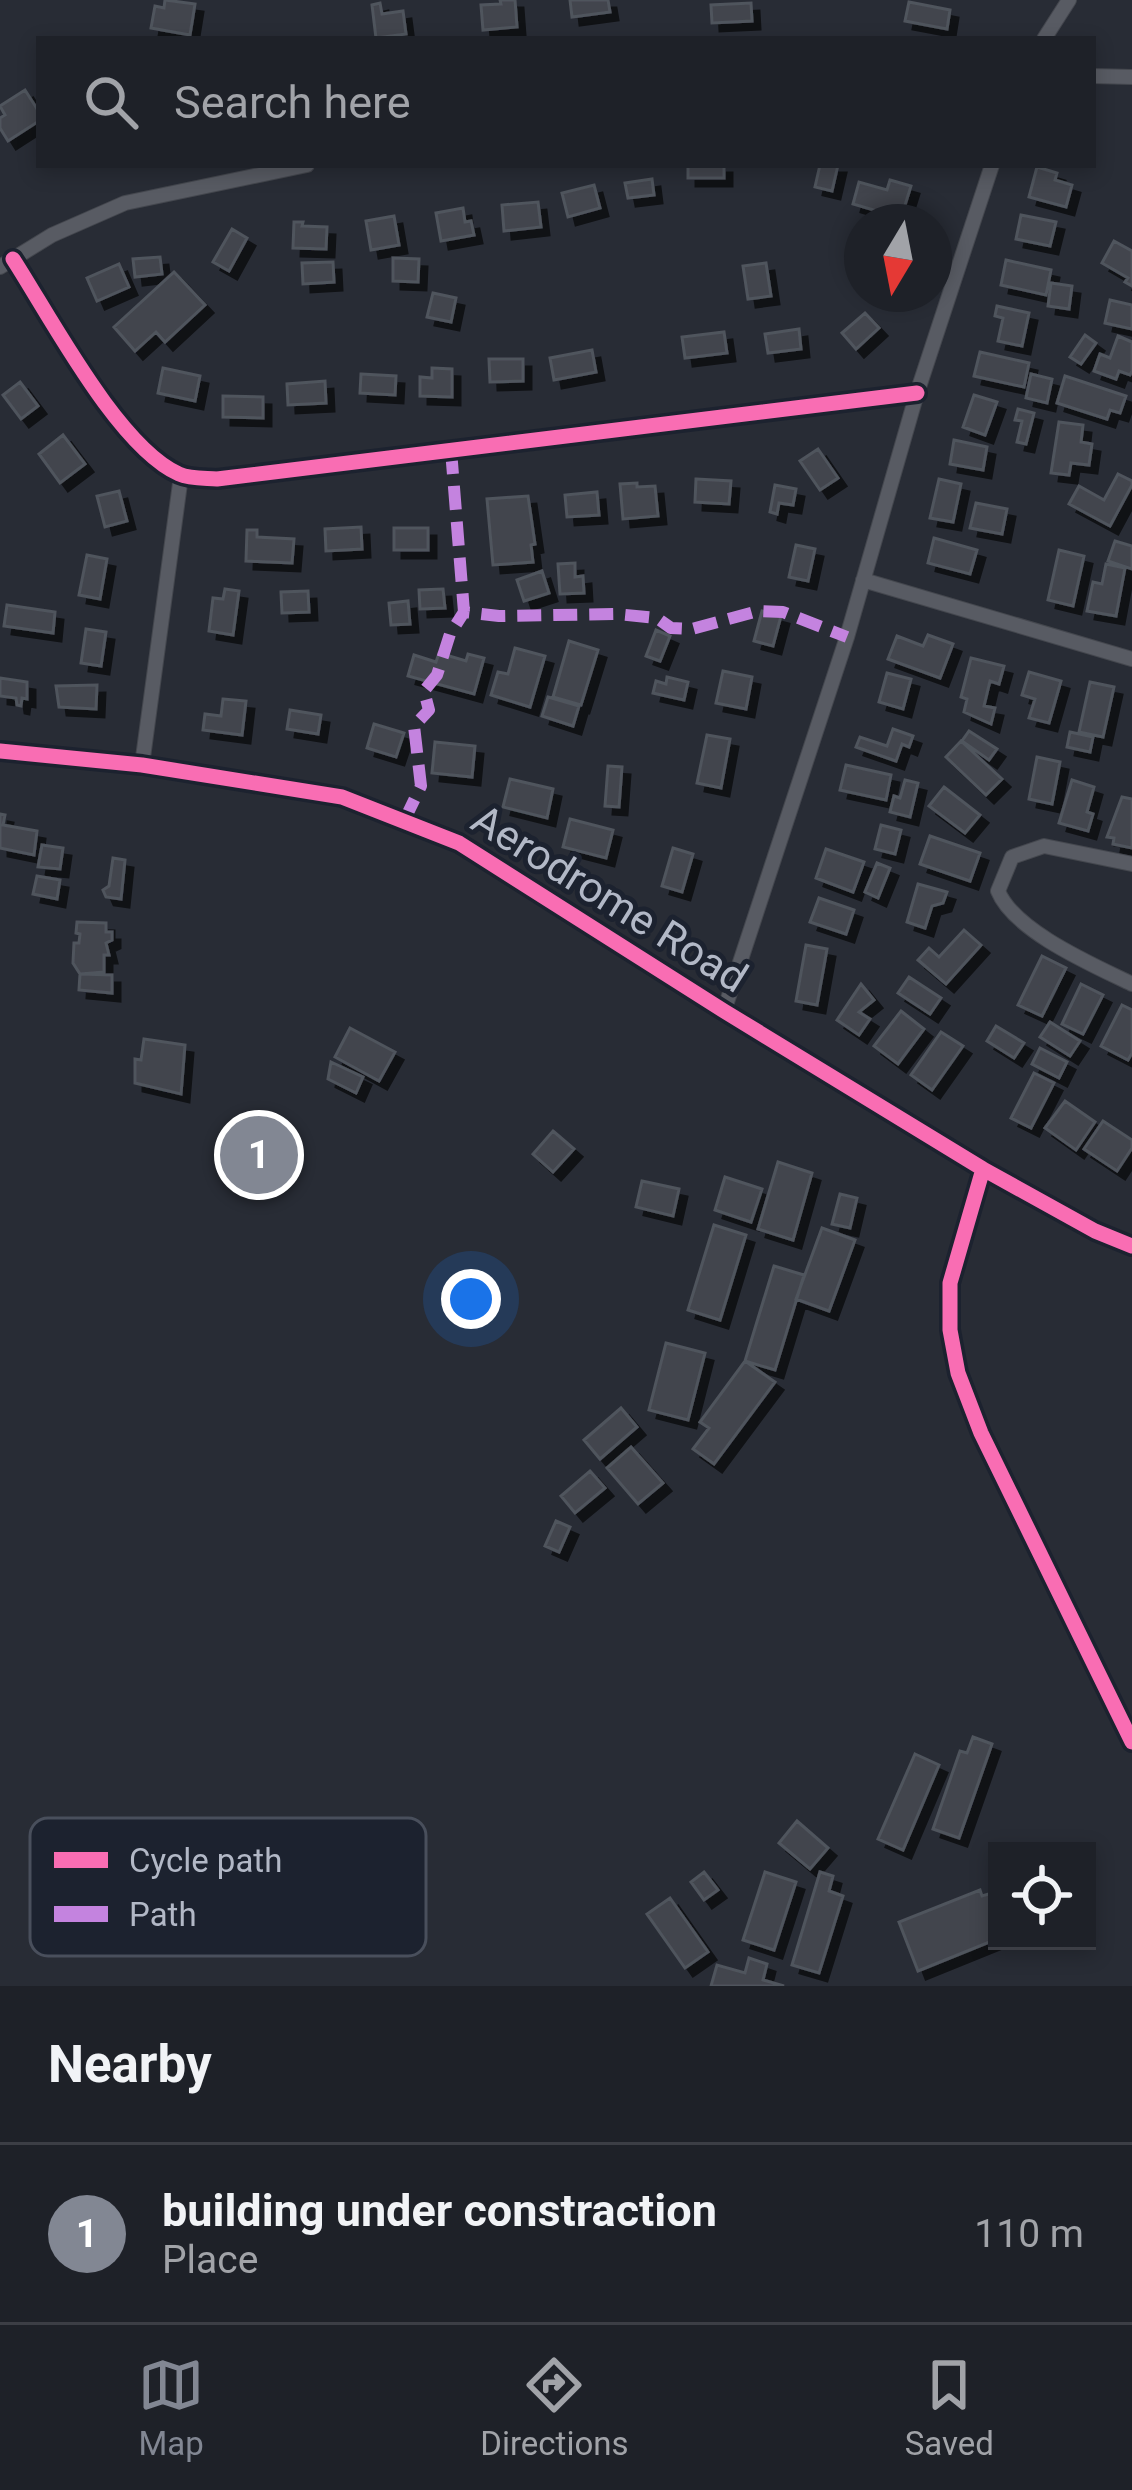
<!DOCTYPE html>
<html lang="en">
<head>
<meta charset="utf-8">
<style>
	body { margin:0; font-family:Roboto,sans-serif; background:#2b2e34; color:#f1f3f6 }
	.controls { position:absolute; right:36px; bottom:36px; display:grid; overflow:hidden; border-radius:0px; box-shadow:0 6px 18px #0003 }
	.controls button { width:108px; height:108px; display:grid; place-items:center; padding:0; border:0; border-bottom:3px solid #3c3e45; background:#1e2128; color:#f1f3f6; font:60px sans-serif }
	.compass { position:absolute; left:844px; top:204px; width:108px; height:108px; border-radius:50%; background:#1e2128; box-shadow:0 6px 18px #0003; rotate:190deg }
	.you { position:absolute; left:471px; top:1299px; width:42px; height:42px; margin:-30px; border:9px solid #fff; border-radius:50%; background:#1a73e8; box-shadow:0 0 0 18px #1a73e833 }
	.badge { display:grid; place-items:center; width:78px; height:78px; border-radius:50%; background:#828793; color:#fff; font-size:39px; font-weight:700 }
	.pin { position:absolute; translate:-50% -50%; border:6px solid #fff; box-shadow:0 3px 12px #0006 }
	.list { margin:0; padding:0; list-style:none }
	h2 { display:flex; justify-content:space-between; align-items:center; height:156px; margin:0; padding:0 48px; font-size:51px }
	h2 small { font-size:39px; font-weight:400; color:#a1a3a8 }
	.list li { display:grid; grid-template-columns:78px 1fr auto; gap:36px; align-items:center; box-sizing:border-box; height:180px; padding:0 48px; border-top:3px solid #3c3e45 }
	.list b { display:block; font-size:45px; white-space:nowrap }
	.list p { margin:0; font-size:39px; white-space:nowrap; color:#a1a3a8 }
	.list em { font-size:39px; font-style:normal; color:#a1a3a8 }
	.icon { flex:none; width:66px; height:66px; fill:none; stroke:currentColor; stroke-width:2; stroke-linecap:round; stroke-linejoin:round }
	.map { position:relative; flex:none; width:1132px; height:1986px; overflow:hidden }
	.search { position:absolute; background:#1e2128; box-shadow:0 6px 18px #0003; left:36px; right:36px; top:36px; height:132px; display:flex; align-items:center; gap:30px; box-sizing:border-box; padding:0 42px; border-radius:0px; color:#a1a3a8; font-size:45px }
	.sheet { height:336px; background:#1e2128 }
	nav { display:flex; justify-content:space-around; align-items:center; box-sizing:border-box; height:168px; border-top:3px solid #3c3e45; background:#1e2128; font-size:33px; color:#a1a3a8 }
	nav a { display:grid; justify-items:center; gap:6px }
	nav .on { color:#828793 }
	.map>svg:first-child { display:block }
	.building { fill:#42454d; stroke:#50545d; stroke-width:3; filter:url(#shadow) }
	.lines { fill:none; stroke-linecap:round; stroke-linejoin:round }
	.minor-casing { stroke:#44474e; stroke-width:16 }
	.tertiary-casing { stroke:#44474e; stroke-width:20 }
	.minor { stroke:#585b63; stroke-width:14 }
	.tertiary { stroke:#585b63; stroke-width:16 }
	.quiet { stroke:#c483df; stroke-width:12; stroke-dasharray:24 12; stroke-linecap:butt }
	.cycleway-casing { stroke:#1c222f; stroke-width:22 }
	.cycleway { stroke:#f96db3; stroke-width:15 }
	.labels { text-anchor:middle; stroke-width:10; stroke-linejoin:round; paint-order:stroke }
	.street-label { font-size:42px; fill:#b2b8c6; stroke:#1c222f }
	.key { fill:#1c222f; stroke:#494f5c; stroke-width:3 }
	.key-label { font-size:33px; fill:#b2b8c6 }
</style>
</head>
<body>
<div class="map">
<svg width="1132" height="1986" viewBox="0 0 1132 1986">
	<defs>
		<filter id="shadow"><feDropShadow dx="8" dy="8" stdDeviation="0" flood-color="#0009"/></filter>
	</defs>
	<rect width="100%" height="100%" fill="#282c35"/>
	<path class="building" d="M165,0L195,4L190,35L151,28L155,6L164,8Z
		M500,0H515L517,27L483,30L481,5L501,4Z
		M570,0H608L610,12L572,17Z
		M909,2L950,10L947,29L905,21Z
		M380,3L382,14L403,11L406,34L376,38L372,5Z
		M751,3L752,21L712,23L711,5Z
		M25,90L39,112V121L8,141L0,128V118L5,115L0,106Z
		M688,165H724V178H688Z
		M820,165H838L832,191L815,187Z
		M1037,167L1057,173L1055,180L1072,185L1066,207L1029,197Z
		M652,179L654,195L628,198L625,183Z
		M890,180L911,186L901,218L853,204L859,182L887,190Z
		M594,185L600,208L568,217L562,193Z
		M538,202L541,227L504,231L502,205Z
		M463,208L465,222L471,221L474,235L441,241L436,213Z
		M1021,215L1056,222L1050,246L1016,239Z
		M394,216L399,245L371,250L366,221Z
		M294,222H303L302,226L327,227L326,249L293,248Z
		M232,229L247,238L229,271L213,262Z
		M1114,241L1132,251V286L1125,282L1128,278L1102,263Z
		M160,257L162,274L135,277L133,259Z
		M393,258L419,259L418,282L393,281Z
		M1006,260L1051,270L1046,295L1001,285Z
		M333,262L334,282L303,284L302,263Z
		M766,263L771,296L748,299L743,266Z
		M119,264L129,287L97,301L87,278Z
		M174,272L205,305L165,342L156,332L135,351L114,327Z
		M1051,283L1072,286L1069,309L1048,306Z
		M433,293L456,298L451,322L427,317Z
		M1110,300L1132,305V329L1105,323Z
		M997,306L1029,313L1022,346L998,341L1003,318L995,316Z
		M865,313L879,328L856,349L842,333Z
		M799,329L801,349L768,353L765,334Z
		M724,332L727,353L685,358L682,337Z
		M1085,335L1096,343L1081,364L1070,357Z
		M1118,336L1132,342V371L1130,375L1119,371L1116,379L1094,371L1100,354L1110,358Z
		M592,350L596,372L554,380L550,358Z
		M980,352L1029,363L1024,387L974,376Z
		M489,359H523V381L490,382Z
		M163,368L200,376L195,401L158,393Z
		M432,368L452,369V397L420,396V377L432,378Z
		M361,374L396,376L395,395L360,393Z
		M1031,374L1052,379L1047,403L1026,398Z
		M1065,376L1126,396L1120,413L1110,410L1107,419L1057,403Z
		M325,381L326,403L288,405L287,384Z
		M20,382L38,406L21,419L3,395Z
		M974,395L997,402L985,435L963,427Z
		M223,396L263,397V418L223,417Z
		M1018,409L1034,413L1026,444L1017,442L1022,421L1015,420Z
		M1059,422L1083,425L1081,442L1092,444L1089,465L1071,463L1069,475L1051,473Z
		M63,435L85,464L60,483L39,454Z
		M954,440L987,447L983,470L950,464Z
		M818,449L838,478L820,490L800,461Z
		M1118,474L1132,481V485L1110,526L1069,504L1079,486L1104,500Z
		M696,479L731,481L729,504L695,502Z
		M939,479L961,484L953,522L930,518Z
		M637,483V487L655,486L658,516L623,519L620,484Z
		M775,485L796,489L793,505L779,503L777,514L770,512Z
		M119,491L127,521L105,527L97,496Z
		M597,492L599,515L567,517L565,495Z
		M528,496L535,544L531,545L533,562L493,565L487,499Z
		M976,503L1007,509L1002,534L970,528Z
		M361,527L362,549L326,551L325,529Z
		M394,528H428V550H394Z
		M247,530H257V537L294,539L292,563L246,561Z
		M934,538L977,550L970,574L928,563Z
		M1115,541L1132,546V569L1108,561Z
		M796,545L815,549L808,581L789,577Z
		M1059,550L1084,556L1073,606L1048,600Z
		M87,555L107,559L100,599L79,595Z
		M575,563V577L583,576L584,593L560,594L558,564Z
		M1106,564L1125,568L1116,616L1087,611L1093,582L1102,584Z
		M542,571L549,593L524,601L517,580Z
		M225,589L239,591L233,635L209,631L213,598L223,599Z
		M443,589L445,608L420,609L419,590Z
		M308,591L309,612L282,613L281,592Z
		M408,601L410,624L391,625L389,603Z
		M7,605L55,612L53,633L4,626Z
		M762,611L781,616L773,646L754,641Z
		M86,629L106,632L101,666L81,663Z
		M656,630L670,636L660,661L646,656Z
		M928,635L953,644L940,678L888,659L897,636L923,646Z
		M569,641L598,650L581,705L553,697Z
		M515,648L545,656L530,707L491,695L498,672L508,674Z
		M439,653L466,661L468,654L484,658L474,694L408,676L414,655L436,662Z
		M971,658L1004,666L999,684L990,681L984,706L995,708L991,724L964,712L967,699L961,697Z
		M723,671L752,677L746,709L716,703Z
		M1029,672L1061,681L1049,723L1029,718L1035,699L1022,695Z
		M887,673L911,679L903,709L879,702Z
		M667,677L688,682L684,700L653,693L656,681L666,684Z
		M0,678L27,682V699L22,698L21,706L17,705L16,698L0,696Z
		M1090,682L1114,687L1103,737L1079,732Z
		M97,685L96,709L59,707L56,686Z
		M548,697L579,706L573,726L542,716Z
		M223,699L246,701L242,735L203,730L205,714L221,716Z
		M290,710L321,715L318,734L287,729Z
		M374,724L404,733L396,757L367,748Z
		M893,729L913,736L909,747L902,744L896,761L856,747L860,737L887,746Z
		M969,731L997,749L989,760L962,741Z
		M1070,732L1093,737L1090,752L1067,747Z
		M707,735L730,739L721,788L697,783Z
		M961,741L1002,779L986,795L946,757Z
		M435,742L475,746L472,777L432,773Z
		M1037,757L1060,762L1052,804L1029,799Z
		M846,765L891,775L886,800L840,790Z
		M608,766L622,767L619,807L605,806Z
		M510,779L553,789L547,818L503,807Z
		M905,780L918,783L910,817L890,812L894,796L900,798Z
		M1072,780L1094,787L1087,812L1093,814L1088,831L1059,823Z
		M944,787L980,815L965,833L929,806Z
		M1122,797L1132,799V848L1113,844L1114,838L1107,837Z
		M0,814L5,815L3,825L37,831L34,855L0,848Z
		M570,819L613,830L606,858L563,847Z
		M881,825L901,830L895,854L875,849Z
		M930,836L980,853L970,881L920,864Z
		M42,845L63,848L60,869L38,867Z
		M673,848L693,854L682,892L662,886Z
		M826,849L864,862L853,892L816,878Z
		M113,858L125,860L121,899L106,897L103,890L109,886Z
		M877,863L890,868L878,898L865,892Z
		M37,876L60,880L57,899L33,894Z
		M918,884L947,892L943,903L932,906L925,928L907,922Z
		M819,898L854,910L846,934L810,922Z
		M77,922L106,923V932H112V940L106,943L109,955H104V972L80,974L73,963L74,943H79L80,934L76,933Z
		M964,930L981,945L946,984L918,960L929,948L939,957Z
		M806,945L827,949L817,1005L796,1001Z
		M1042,956L1066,968L1042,1016L1018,1005Z
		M80,974L112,975V993L79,990Z
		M909,977L941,998L930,1014L898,993Z
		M861,984L874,1000L859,1012L870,1019L859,1035L837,1020Z
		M1081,984L1103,995L1083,1034L1062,1024Z
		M1122,1005L1132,1010V1053L1128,1060L1101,1046Z
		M901,1011L924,1029L898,1064L874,1046Z
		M1050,1022L1080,1041L1070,1056L1040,1037Z
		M996,1026L1024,1043L1014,1058L987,1041Z
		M350,1028L395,1052L379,1081L335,1057Z
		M941,1032L963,1046L932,1090L911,1075Z
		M144,1039L185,1045L181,1094L135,1083V1059L141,1060Z
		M1040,1048L1067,1062L1059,1078L1032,1064Z
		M331,1062L363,1077L356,1093L328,1079Z
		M1034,1073L1054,1083L1031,1128L1011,1118Z
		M1065,1101L1095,1122L1076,1150L1045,1128Z
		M1103,1121L1132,1140V1148L1117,1171L1084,1149Z
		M553,1131L574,1149L553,1172L533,1154Z
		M240,1144L280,1146L278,1166L238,1164Z
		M778,1162L812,1173L793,1240L758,1229Z
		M725,1177L762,1189L751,1222L715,1210Z
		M642,1181L679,1189L673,1216L636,1207Z
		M840,1194L857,1198L850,1228L832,1224Z
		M714,1225L746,1235L720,1320L688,1310Z
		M822,1228L855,1240L829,1311L796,1299Z
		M774,1266L804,1275L775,1370L745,1361Z
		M666,1343L705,1353L688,1420L649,1410Z
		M745,1361L775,1382L714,1464L693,1449L709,1428L700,1422Z
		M621,1408L637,1427L600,1459L584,1440Z
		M631,1447L663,1483L638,1504L607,1468Z
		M590,1471L605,1488L575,1513L561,1496Z
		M556,1521L570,1527L559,1552L545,1546Z
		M973,1737L992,1744L959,1838L933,1829L960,1751L967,1753Z
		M915,1754L939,1765L903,1850L878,1839Z
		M797,1821L828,1848L810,1869L779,1843Z
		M704,1872L718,1890L704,1900L691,1882Z
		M765,1872L796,1882L774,1950L743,1940Z
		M820,1872L833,1876L829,1891L843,1896L819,1973L792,1965Z
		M980,1890L982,1896L992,1893L997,1906V1939L918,1971L899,1922Z
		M670,1898L708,1952L685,1968L647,1914Z
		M749,1958L767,1964L763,1980L784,1986H711L717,1965L745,1973Z"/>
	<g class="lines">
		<g class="minor-casing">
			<path id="minor" d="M1044,39L1069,0
				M1093,76L1132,77
				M13,259C50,316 118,447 179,474C190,479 205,478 217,479L917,393
				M0,267L52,235L125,203L307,165
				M863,580L1132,659
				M142,765L181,476
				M1132,864L1044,846L1012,857L998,891C1014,931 1093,965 1132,984
				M724,1011L847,637L917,393L992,165"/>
		</g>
		<g class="tertiary-casing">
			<path id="tertiary" d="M0,751L142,765L342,797L459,843L724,1011L983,1169L1095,1231L1132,1246
				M983,1169L950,1283V1330L958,1373L981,1433L1132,1742"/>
		</g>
		<use href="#minor" class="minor"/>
		<use href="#tertiary" class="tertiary"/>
		<path class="quiet" d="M451,450L464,612L499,616L616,614L657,618L671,628L692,629L758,611L783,612L847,637
			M404,821L421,786L414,726L429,710L424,691L437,675L450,634L464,612"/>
		<g class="cycleway-casing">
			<path id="cycleway" d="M13,259C50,316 118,447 179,474C190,479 205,478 217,479L917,393
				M0,751L142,765L342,797L459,843L724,1011L983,1169L1095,1231L1132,1246
				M983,1169L950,1283V1330L958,1373L981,1433L1132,1742"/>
		</g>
		<use href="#cycleway" class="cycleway"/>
	</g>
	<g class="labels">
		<g class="street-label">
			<text transform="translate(610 898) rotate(32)" y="15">Aerodrome Road</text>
		</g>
	</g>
	<rect x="30" y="1818" width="396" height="138" rx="18" class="key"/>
	<rect x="54" y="1852" width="54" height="16" fill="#f96db3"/>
	<rect x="54" y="1906" width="54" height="16" fill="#c483df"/>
	<g class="key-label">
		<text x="129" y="1872">Cycle path</text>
		<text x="129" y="1926">Path</text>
	</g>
</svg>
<div class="controls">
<button><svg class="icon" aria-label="locate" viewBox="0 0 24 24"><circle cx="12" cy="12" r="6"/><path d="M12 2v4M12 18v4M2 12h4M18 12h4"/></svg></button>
</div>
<svg class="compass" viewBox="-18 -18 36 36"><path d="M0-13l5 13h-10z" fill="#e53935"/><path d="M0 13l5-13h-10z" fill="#a1a3a8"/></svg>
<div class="you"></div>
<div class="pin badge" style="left:259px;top:1155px">1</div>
<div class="search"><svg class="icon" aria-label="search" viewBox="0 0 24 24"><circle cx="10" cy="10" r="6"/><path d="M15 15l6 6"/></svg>Search here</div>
</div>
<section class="sheet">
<h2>Nearby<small></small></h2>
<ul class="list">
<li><span class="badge">1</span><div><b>building under constraction</b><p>Place</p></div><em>110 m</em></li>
</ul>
</section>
<nav>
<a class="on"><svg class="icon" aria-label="map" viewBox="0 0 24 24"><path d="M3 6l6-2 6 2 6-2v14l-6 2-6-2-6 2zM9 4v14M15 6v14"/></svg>Map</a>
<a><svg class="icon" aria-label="directions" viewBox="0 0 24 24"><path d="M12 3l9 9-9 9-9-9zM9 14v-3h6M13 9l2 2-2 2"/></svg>Directions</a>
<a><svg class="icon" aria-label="saved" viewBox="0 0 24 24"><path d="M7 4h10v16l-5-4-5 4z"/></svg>Saved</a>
</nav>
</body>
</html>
